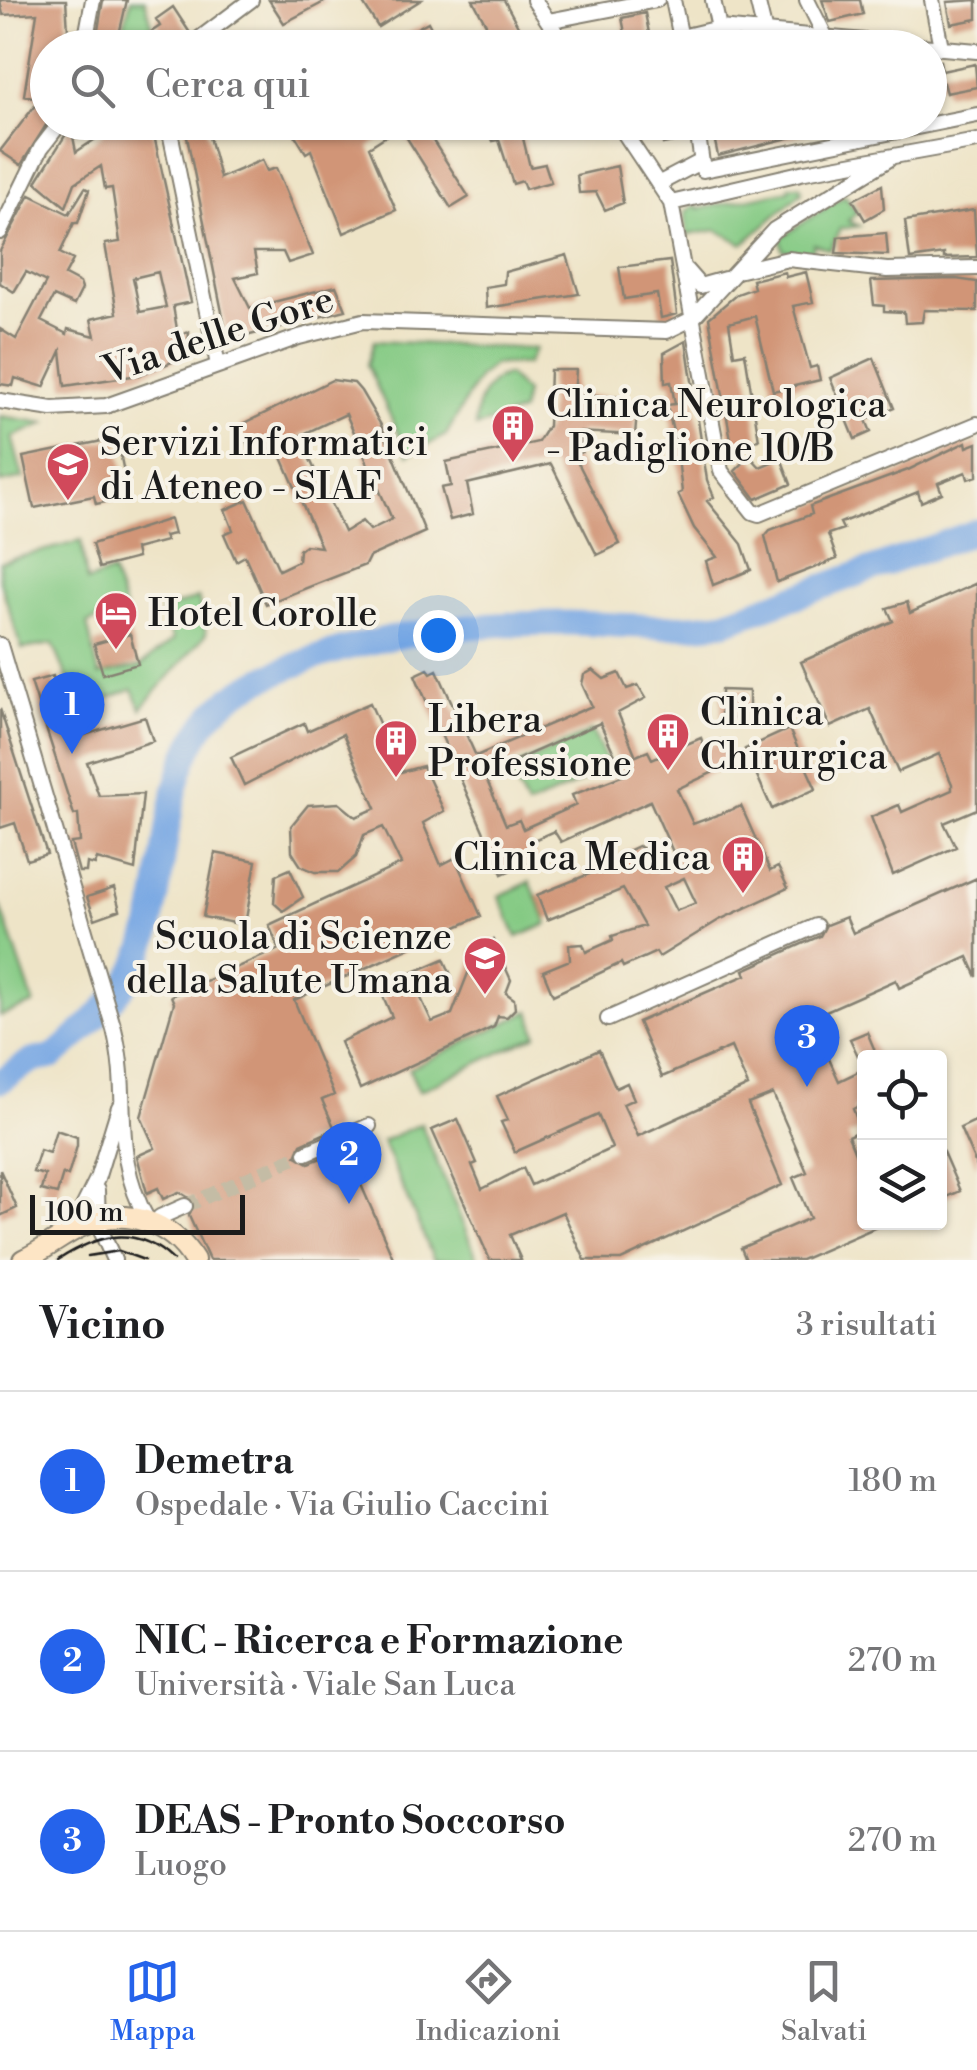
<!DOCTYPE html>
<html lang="it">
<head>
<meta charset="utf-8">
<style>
	body { margin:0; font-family:"Libre Bodoni",serif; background:#f2f2f2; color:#202124 }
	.controls { position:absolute; right:30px; bottom:30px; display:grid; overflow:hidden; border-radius:10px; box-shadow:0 2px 8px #0004 }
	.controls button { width:90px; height:90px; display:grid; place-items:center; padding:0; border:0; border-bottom:2px solid #e0e0e0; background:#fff; color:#202124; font:50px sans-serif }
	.scale { position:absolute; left:30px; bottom:25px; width:215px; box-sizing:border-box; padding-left:10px; border:5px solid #1c1c1c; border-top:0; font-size:28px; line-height:35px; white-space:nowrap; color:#1c1c1c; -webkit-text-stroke:8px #f7f3e8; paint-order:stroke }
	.you { position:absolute; left:438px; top:635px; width:35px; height:35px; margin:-25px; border:8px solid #fff; border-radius:50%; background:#1a73e8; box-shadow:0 0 0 15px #1a73e833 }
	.badge { display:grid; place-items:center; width:65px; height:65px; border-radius:50%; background:#2563eb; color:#fff; font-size:32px; font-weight:700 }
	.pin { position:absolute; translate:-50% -82px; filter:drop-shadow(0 2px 5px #0008) }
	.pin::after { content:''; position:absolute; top:52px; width:35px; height:30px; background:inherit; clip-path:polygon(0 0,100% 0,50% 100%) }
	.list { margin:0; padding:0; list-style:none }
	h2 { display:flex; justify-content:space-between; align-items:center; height:130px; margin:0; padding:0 40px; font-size:42px }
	h2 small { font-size:32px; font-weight:400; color:#757577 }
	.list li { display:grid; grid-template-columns:65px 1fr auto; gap:30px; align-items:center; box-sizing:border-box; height:180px; padding:0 40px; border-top:2px solid #e0e0e0 }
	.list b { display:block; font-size:38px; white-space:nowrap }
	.list p { margin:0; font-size:32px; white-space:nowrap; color:#757577 }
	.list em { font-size:32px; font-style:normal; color:#757577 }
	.icon { flex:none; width:55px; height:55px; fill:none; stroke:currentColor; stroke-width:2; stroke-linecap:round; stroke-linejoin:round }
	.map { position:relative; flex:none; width:977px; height:1260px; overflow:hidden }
	.search { position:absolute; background:#fff; box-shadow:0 2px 8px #0004; left:30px; right:30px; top:30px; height:110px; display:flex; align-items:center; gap:25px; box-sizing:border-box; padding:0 35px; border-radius:55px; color:#757577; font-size:38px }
	.sheet { height:670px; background:#fff }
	nav { display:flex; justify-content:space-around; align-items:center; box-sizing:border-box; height:140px; border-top:2px solid #e0e0e0; background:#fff; font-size:28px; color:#757577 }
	nav a { display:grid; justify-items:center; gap:5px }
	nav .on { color:#2563eb }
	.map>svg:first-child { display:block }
	.green { fill:#85ca84; stroke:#507350; stroke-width:2.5 }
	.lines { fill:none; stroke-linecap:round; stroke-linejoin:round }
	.river { stroke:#79a8e3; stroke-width:25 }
	.building { fill:#d19577; fill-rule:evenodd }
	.street-tunnel { stroke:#c4bca5; stroke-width:14; stroke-dasharray:14 7; stroke-linecap:butt }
	.street-casing { stroke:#858072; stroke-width:18 }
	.secondary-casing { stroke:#858072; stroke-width:24 }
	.street { stroke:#fff; stroke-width:14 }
	.secondary { stroke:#fde5c5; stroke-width:20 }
	.tram { stroke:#1c1c1c; stroke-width:2.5 }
	.labels { text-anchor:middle; stroke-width:8; stroke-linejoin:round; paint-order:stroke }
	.street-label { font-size:38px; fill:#1c1c1c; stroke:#f7f3e8 }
	.poi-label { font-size:38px; fill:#1c1c1c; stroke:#f7f3e8; text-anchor:start }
</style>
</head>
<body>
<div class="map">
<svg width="977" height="1260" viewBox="0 0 977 1260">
	<rect width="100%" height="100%" fill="#f7f3e8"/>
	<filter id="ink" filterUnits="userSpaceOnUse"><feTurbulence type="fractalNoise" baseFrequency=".01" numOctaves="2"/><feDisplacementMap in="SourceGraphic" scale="20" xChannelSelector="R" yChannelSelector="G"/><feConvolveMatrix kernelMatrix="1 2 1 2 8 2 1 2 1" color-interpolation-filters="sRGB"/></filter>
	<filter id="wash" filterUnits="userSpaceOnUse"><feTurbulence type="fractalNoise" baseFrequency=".0048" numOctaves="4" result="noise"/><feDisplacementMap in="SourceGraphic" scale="40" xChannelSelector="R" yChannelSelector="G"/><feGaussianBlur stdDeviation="2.25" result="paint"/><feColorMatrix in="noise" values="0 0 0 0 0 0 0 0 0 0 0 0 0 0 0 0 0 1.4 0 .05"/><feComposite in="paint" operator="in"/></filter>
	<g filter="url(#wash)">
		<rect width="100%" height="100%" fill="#eee4c7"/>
		<path class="green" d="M131,0H145L152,25L118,47Z
			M790,186H800L802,192L743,244L717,230L687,235L685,212L695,205L699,209L789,190Z
			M845,195L857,213L848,221L859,226L840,229L830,250L814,244L811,255L783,250L780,238Z
			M374,341L535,349L527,364H494L479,377L446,435L408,455L367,365Z
			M508,375L525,393L521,412L476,427C474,407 486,378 508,375Z
			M0,416L46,423L12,437L23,478L0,483Z
			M81,541L87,582L112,572L125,609L87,624L99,675L139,667L173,640L161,611L198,598L206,634L141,709L133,689L81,709L53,644L22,649L0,581V562Z
			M592,731L610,768L527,807L509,769Z
			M530,882L548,924L517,937L499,896Z
			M0,904L34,1004L0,1016Z
			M530,1011L537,1035L419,1091L409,1069Z
			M421,1124L478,1260H434L382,1141Z"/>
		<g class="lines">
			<path class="river" d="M0,1081C11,1075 21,1066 32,1061C39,1058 48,1060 54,1056C78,1037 128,989 139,961C179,869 148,738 251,685C348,635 458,623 567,623C620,624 672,631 725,622L977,531"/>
		</g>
		<g id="blocks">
			<path class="building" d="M0,0H66L68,30L63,48H48V122L21,165L0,151L40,99L24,95L37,13L3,15Z
				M103,0H127L116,48H95Z
				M269,0H328L284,23Z
				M361,0H421L378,27Z
				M473,0H504L524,37L531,36L530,48H505V31L493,37Z
				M822,0H860L863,14L830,22Z
				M977,0V19L951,24L947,2Z
				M173,7L190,33L177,48H127L160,26L156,19Z
				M645,13L652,48H628L622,18Z
				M428,22L442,48H411L405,35Z
				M940,61L942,71L975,64L977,87L946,93L943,83L930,85V63Z
				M97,122H151L191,302L173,306L178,335L189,332L187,356L139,375L65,386L61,351L44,387L15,378L13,386L0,384V329L16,339L46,282L26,272L14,292L0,283V251L30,195L69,214L85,188L89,190L78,223H74L60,253L73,260L65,275L80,283L82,289L74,305L54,296L41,321L67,334L68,329L95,336L91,319L117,313L105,244L120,242L112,188L105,189L101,166L75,183L66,207L36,182L71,126L76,152L103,134ZM158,272L166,307L140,312L133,278Z
				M205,122L220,178L262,160L267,171L276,168L313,255L288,263L283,252H254L258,273L235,278L250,308L336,286L346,310L231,340L227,337L185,127Z
				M287,122H421L469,197L451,208L400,127L369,147L396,210L344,233L311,150L306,153Z
				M485,122H552L553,127L522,134L530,167L545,164L551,182L525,189L522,181L513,184L499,140L493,141Z
				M659,122H684L687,139L663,144Z
				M744,122H806L808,133L718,156L714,137L747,131Z
				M617,166L623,203L605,210L596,192L579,193L577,175Z
				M882,185L884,209L865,220L853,200Z
				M974,210L977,257L944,258V254L910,259L905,221Z
				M886,233L888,255L836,253L838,237Z
				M567,255L579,294L486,308L485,287L504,284L505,272Z
				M670,261L677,314L661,318L657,294L624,299L619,267Z
				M785,272L786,277L806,272L813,302L793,306L810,368L817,366L820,380L773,391L755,316L729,323L734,355L745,353L759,440L732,445L709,318L737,294L754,288L752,280Z
				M956,279L977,282V311L924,310L922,322L905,323L904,312L884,311V306L874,305L871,281Z
				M686,341L707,480L714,497L707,501L742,544L751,570L713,585L706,561L717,557L694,528L678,494L682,492L677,450L667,405L675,404L671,382L665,383L664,353Z
				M874,358L894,408L866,420L871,432L855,439L830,378Z
				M550,370H576L574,395L619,397V412H637L635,435L579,432L582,452L574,455L620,544L597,555L551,464L467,484L473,514L450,520L441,488L451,486L446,462L538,442L548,426Z
				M332,380L354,383L361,391L381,425L425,532L369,557L365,565L266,604L245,556L236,561L224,534L233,530L225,510L247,500L279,570L298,561L299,550L305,545L321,547L277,446L253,457L239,426ZM346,414L392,519L370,530L362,521L344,532L299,436Z
				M117,438L129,497L96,504L94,496L34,508L23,457Z
				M966,442L967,447L977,443V476L968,479L966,472L938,483L942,493L921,502L918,492L840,523L843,529L828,534L837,559L777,582L765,536L770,530L812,514L810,506L908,470Z
				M750,456L760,467L781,458L791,484L756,499L735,471Z
				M170,519L174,534L164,536L166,541L135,549L137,558L99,568L92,544Z
				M977,583V809L944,823L956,847L893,875L871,817L899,805L902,812L952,790V784L939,754L898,772L870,709L830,727L801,662L893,621L887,608L907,602L910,613Z
				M130,634L138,664L103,674L94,644Z
				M428,669L431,673L437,670L476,756L592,706L582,684L584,675L593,670L604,679L619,673L627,689L638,685L646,698L618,713L636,756L648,751L652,759L701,738L705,748L720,740L733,763L677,789L693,824L741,806L770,871L778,867L788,888L719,920L659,957L656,952L623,967L621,963L553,995L543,971L570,960L569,945L583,944L586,952L613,940L612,936L644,926L623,889L547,920L537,895L619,862L621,854L638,846L648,851L657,872L678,863L650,801L561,842L554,831L529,842L537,859L502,874L415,675ZM600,723L624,775L572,795L576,805L523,829L519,820L506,825L484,774ZM684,878L696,903L676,911L664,887Z
				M53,676L62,706L71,703L81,736L145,717L153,741L87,762L99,796L143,794L135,870L97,859L95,865L87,863L86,872H79L71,843L80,842L78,814L74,815L31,682Z
				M721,690L749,691V711L739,710V719L721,717Z
				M370,703L401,772L423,766L444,811L423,823L441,865L455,858L481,916L294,1000L334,1095L322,1100L335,1129L301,1144L296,1156L309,1163L345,1148L394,1260H209L189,1216L194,1201L179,1192L163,1199L158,1188L147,1193L137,1156L155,1148L141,1117L174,1003L171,996L279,949L269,925L401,864L383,827L364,835L356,857L339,872H315L301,866L292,852L291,826L308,805L339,803L356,817L376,808L343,734L244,785L231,757L304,723L307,731Z
				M0,709L47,854L27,860L15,823L0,828Z
				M789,729L816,789L772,809L745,749Z
				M215,853L256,861L245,925L203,917Z
				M290,869L303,897L283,911L274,903L276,875Z
				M977,878V977L968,957L899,988L896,980L801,1022L815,1054L825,1050L839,1081L864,1069V1103L853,1109L861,1130L848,1136L864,1175V1222H888L801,1260H746L741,1248L810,1218L793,1178L807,1172L773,1094L748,1104L782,1185L621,1260H585L563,1212L510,1235L521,1260H490L432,1130L458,1119L477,1163L472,1165L482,1189L523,1168L531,1185L612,1148L598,1115L515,1152L501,1122L508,1120L497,1096L599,1050L616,1088L627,1083L634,1099L623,1104L638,1136L748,1086L731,1047L662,1077L638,1022L746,975L744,970L820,936L826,925L846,917L853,933Z
				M114,888L120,910L95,919L87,897Z
				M493,940L511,980L506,993L514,999L515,1009L507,1017L498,1016L494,1027L360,1089L340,1042L392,1017L379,987L444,959L453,979L419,994L432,1022L452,1014L474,958L471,951Z
				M867,1032L878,1058H859L850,1039Z
				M977,1120V1167L960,1128Z
				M56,1130L77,1137V1146L68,1176L63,1174L57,1194L41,1190L45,1175L33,1172L40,1150L49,1153Z
				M940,1145L960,1191L940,1200Z
				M0,1170L17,1208L0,1216Z"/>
		</g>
	</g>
	<g filter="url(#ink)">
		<use href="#blocks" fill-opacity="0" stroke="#858072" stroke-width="2.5"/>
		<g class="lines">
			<path class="street-tunnel" d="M185,1206L306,1153"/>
			<g class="street-casing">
				<path id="street" d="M534,0L566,48
					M673,0L683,48
					M713,0L719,28L977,51
					M757,0L765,33
					M807,0L831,48
					M932,0L941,47
					M548,21L657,0
					M681,37L719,28
					M84,48L93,0
					M187,48L251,0
					M168,122L218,365
					M617,122L671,203L721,471L753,512L759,514L977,424
					M696,122L703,170L977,115
					M844,122L847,141
					M658,184L700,162
					M671,203L805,172L977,141
					M0,232L41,148L61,122
					M686,270L700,286L725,279
					M737,271L788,259L887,270L977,268
					M0,401L52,409L106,406L299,337L363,321L667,331L692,319L774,230L889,159
					M0,645L114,1029C132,1101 109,1151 148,1221
					M608,1019L816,926
					M306,1153L369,1126
					M97,1190L98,1224L114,1260
					M160,1217L185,1206
					M71,1231L97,1179L119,1107"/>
			</g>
			<g class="secondary-casing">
				<path id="secondary" d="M23,1260C45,1250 63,1234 84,1225C125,1206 171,1222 194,1260"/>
			</g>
			<use href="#street" class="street"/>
			<use href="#secondary" class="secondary"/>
			<path class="tram" d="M88,1256L119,1251L144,1260
				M58,1260C98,1234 135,1224 173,1260"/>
		</g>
	</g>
	<defs>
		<g id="building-pin" transform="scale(2.25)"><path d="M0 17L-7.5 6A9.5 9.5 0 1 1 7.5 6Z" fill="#d1495b" stroke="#f7f3e8"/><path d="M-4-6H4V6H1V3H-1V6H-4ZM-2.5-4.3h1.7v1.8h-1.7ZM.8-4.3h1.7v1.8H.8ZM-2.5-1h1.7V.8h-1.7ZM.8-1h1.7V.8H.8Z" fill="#fff"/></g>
		<g id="university-pin" transform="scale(2.25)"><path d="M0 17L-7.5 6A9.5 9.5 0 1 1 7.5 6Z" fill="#d1495b" stroke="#f7f3e8"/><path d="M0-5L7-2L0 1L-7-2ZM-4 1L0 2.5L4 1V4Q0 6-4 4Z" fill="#fff"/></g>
		<g id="hotel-pin" transform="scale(2.25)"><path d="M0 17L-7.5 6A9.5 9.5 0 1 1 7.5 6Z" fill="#d1495b" stroke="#f7f3e8"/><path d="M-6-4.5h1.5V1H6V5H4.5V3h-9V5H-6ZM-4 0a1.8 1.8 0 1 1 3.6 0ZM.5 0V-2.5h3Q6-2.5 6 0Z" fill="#fff"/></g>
	</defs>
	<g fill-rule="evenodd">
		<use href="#building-pin" x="513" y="426"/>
		<use href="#university-pin" x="68" y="464"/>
		<use href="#hotel-pin" x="116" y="613"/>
		<use href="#building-pin" x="668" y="734"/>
		<use href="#building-pin" x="396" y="741"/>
		<use href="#building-pin" x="743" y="857"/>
		<use href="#university-pin" x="485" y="958"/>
	</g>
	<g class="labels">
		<g class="street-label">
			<text transform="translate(218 334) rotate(-18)" y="13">Via delle Gore</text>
		</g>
		<g class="poi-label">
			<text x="546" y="417">Clinica Neurologica<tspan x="546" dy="44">- Padiglione 10/B</tspan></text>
			<text x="100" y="455">Servizi Informatici<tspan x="100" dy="44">di Ateneo - SIAF</tspan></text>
			<text x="148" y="626">Hotel Corolle</text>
			<text x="700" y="725">Clinica<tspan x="700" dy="44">Chirurgica</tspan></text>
			<text x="428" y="732">Libera<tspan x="428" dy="44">Professione</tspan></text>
			<text x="710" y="870" text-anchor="end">Clinica Medica</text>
			<text x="452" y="949" text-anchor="end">Scuola di Scienze<tspan x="452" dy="44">della Salute Umana</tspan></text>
		</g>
	</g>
</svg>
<div class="controls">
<button><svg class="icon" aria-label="locate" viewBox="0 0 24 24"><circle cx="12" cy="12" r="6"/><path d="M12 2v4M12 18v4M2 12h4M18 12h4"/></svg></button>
<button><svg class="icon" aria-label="layers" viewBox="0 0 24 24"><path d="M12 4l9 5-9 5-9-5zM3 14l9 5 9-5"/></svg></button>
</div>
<div class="scale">100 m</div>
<div class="you"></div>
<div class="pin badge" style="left:72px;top:754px">1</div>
<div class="pin badge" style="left:349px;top:1204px">2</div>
<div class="pin badge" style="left:807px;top:1087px">3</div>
<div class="search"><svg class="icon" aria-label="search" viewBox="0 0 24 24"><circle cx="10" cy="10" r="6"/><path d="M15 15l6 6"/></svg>Cerca qui</div>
</div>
<section class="sheet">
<h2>Vicino<small>3 risultati</small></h2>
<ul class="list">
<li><span class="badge">1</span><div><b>Demetra</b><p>Ospedale · Via Giulio Caccini</p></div><em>180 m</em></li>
<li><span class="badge">2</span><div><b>NIC - Ricerca e Formazione</b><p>Università · Viale San Luca</p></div><em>270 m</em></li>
<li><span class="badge">3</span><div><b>DEAS - Pronto Soccorso</b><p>Luogo</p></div><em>270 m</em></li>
</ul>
</section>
<nav>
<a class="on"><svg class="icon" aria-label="map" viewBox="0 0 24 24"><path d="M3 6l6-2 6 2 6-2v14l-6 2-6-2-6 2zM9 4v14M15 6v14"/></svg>Mappa</a>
<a><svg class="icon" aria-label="directions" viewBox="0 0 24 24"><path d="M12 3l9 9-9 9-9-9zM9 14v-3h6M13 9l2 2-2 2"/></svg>Indicazioni</a>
<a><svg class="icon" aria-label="saved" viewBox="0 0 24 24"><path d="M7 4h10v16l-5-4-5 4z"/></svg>Salvati</a>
</nav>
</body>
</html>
